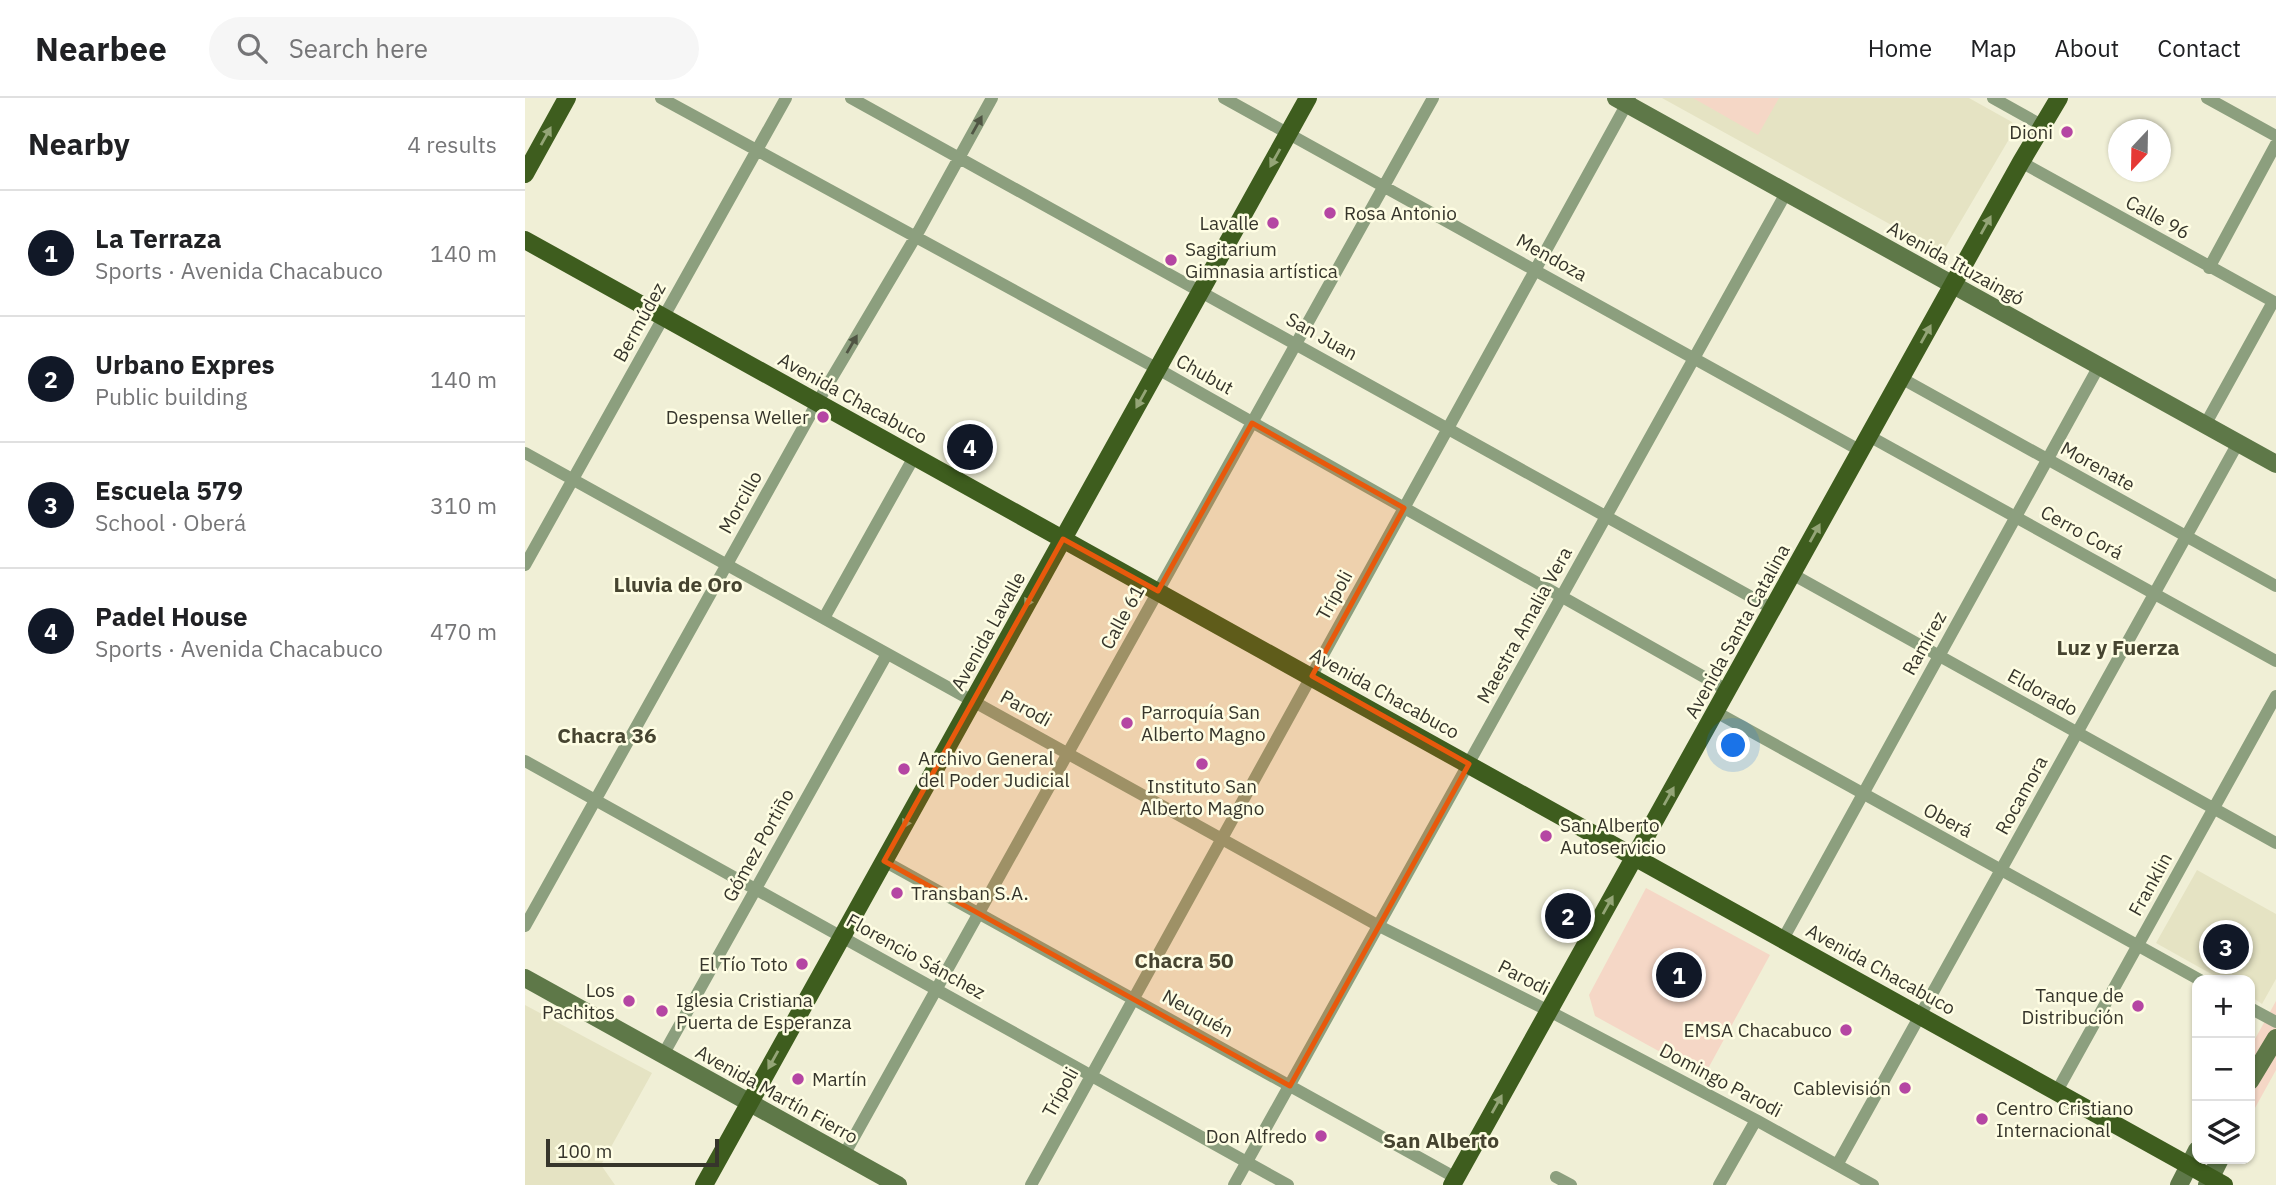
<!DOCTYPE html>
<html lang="en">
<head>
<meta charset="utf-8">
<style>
	body { margin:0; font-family:"IBM Plex Sans",sans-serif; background:#f6f6f6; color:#202124 }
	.controls { position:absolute; right:21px; bottom:21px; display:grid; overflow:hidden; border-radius:14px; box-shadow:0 2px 5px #0004 }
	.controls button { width:63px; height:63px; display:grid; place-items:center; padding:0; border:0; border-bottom:2px solid #e0e0e0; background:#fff; color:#202124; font:35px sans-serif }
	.compass { position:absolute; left:1583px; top:21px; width:63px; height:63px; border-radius:50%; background:#fff; box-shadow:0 2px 5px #0004; rotate:202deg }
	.scale { position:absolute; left:21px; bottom:18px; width:173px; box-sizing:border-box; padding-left:7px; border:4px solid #36352b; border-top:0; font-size:19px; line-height:24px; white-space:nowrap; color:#36352b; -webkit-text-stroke:5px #fefde3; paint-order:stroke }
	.you { position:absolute; left:1209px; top:648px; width:24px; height:24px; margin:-18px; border:5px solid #fff; border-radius:50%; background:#1a73e8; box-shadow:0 0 0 10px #1a73e833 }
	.badge { display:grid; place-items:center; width:46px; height:46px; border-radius:50%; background:#111827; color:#fff; font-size:23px; font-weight:700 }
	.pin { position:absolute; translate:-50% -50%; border:4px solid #fff; box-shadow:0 2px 7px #0006 }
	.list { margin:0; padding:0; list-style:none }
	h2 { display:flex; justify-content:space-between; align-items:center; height:91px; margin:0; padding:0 28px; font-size:30px }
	h2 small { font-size:23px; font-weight:400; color:#757577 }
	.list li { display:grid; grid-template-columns:46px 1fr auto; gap:21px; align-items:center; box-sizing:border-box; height:126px; padding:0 28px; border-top:2px solid #e0e0e0 }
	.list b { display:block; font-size:26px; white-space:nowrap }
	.list p { margin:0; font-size:23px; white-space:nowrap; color:#757577 }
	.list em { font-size:23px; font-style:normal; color:#757577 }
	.icon { flex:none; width:38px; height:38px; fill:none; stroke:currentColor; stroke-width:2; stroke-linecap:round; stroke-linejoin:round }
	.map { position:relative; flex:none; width:1751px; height:1087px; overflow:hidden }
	header { display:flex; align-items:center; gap:42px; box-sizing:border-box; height:98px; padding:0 35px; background:#fff; border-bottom:2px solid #e0e0e0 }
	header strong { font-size:33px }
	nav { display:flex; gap:38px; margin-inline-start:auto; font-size:24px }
	.search { width:490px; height:63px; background:#f6f6f6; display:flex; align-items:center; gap:18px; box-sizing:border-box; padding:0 24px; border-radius:38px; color:#757577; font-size:26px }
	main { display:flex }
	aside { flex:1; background:#fff }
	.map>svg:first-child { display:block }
	.built { fill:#e5e3c3 }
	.green { fill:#f5d7c6 }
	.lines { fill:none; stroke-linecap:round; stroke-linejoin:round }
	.minor { stroke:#8c9f7e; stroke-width:12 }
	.secondary { stroke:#5e7848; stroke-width:18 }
	.primary { stroke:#3e5d1e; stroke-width:18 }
	.oneway { fill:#505544 }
	.oneway2 { fill:#94a577 }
	.marked { fill:#e8590c; fill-opacity:0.2; stroke:#e8590c; stroke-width:5; stroke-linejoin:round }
	.poi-dot { fill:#b546a3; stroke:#fefde3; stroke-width:2.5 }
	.labels { text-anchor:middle; stroke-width:5; stroke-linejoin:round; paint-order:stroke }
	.poi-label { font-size:19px; fill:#36352b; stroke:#fefde3; text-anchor:end }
	.street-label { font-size:19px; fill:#36352b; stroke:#fefde3 }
	.neighbourhood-label { font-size:21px; font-weight:bold; fill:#464430; stroke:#fefde3 }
</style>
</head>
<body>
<header>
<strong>Nearbee</strong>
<div class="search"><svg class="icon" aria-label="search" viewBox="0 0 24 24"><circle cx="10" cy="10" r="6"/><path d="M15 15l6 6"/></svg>Search here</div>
<nav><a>Home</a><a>Map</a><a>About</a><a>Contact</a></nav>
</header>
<main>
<aside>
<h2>Nearby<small>4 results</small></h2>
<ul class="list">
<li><span class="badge">1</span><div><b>La Terraza</b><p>Sports · Avenida Chacabuco</p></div><em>140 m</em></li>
<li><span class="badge">2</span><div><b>Urbano Expres</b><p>Public building</p></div><em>140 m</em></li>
<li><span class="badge">3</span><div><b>Escuela 579</b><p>School · Oberá</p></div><em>310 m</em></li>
<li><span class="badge">4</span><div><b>Padel House</b><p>Sports · Avenida Chacabuco</p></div><em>470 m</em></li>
</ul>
</aside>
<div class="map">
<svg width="1751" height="1087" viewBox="0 0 1751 1087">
	<rect width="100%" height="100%" fill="#f0efd6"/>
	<path class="built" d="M1137,0H1444L1487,24L1490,31L1417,155Z
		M1672,772L1751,816V881L1737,906L1725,898V882H1697L1631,845Z
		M0,907L127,975L76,1067L90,1087H0Z"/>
	<path class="green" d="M1168,0H1254L1233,37Z
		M1121,790L1245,857L1179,978L1070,918L1064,897Z
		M1751,903V972L1725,1019V950Z"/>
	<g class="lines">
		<path class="minor" d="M136,0L633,271L1202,592
			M326,0L1248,511
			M699,0L1336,353
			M1468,0L1518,28
			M1682,0L1751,38
			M1496,64L1751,205
			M1684,170L1751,46
			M1376,280L1751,488
			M1680,327L1748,204
			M1344,338L1751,563
			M0,355L854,828L1024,913L1231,1022L1348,1087
			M0,467L261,0
			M1267,476L1751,745
			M299,520L389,359
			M1191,614L1675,882
			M0,663L763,1087
			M359,763L931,1080
			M0,828L292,305L391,138L467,0
			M1258,841L1574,268
			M1725,910L1751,924
			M138,957L362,556
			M1532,993L1751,598
			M319,1057L908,0
			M1312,1067L1713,345
			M1031,1079L1046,1087
			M506,1087L1105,0
			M709,1087L1261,95
			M1194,1087L1231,1022"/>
		<path class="secondary" d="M1091,0L1751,366
			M0,880L373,1087
			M1725,983L1751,940
			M1654,1087L1672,1052
			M1682,1087L1695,1061"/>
		<path class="primary" d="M0,76L42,0
			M0,142L1699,1087
			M179,1087L783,0
			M927,1087L1496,64L1534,0"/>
	</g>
	<defs><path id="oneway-solid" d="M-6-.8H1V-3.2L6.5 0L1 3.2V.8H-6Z" transform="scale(1.75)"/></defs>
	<g class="oneway">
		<use href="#oneway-solid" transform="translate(452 27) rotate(-61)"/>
		<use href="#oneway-solid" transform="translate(327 246) rotate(-60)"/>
	</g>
	<g class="oneway2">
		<use href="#oneway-solid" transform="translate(21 38) rotate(-61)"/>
		<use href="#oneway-solid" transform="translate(750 60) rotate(119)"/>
		<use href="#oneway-solid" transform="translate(1461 127) rotate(-61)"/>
		<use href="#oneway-solid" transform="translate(1401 236) rotate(-61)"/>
		<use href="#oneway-solid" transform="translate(616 301) rotate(119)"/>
		<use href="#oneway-solid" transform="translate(1290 435) rotate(-61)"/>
		<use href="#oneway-solid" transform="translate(505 500) rotate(119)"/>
		<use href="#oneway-solid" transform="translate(1144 698) rotate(-61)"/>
		<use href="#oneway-solid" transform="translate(383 721) rotate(119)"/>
		<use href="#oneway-solid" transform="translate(1083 807) rotate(-61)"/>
		<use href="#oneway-solid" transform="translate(248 962) rotate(119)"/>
		<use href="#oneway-solid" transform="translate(972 1006) rotate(-61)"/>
	</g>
	<path class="marked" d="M727,325L879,410L787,578L944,666L765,988L359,763L538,441L633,493Z"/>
	<g class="poi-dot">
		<circle cx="1542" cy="34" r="7"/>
		<circle cx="805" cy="115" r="7"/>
		<circle cx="748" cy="125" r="7"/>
		<circle cx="646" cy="162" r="7"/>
		<circle cx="298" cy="319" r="7"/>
		<circle cx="602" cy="625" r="7"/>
		<circle cx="677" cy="666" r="7"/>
		<circle cx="379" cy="671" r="7"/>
		<circle cx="1021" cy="738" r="7"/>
		<circle cx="372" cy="795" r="7"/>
		<circle cx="277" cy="866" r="7"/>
		<circle cx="104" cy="903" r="7"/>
		<circle cx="1613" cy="908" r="7"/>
		<circle cx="137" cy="913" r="7"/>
		<circle cx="1321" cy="932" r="7"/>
		<circle cx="273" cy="981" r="7"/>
		<circle cx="1380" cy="990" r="7"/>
		<circle cx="1457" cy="1021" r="7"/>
		<circle cx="796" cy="1038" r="7"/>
	</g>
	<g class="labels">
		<g class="poi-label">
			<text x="1528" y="41">Dioni</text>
			<text x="819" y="122" text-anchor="start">Rosa Antonio</text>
			<text x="734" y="132">Lavalle</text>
			<text x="660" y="158" text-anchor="start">Sagitarium<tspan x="660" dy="22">Gimnasia artística</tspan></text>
			<text x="284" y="326">Despensa Weller</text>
			<text x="616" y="621" text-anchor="start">Parroquía San<tspan x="616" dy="22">Alberto Magno</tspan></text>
			<text x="393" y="667" text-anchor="start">Archivo General<tspan x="393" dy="22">del Poder Judicial</tspan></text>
			<text x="677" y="695" text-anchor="middle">Instituto San<tspan x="677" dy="22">Alberto Magno</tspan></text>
			<text x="1035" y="734" text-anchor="start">San Alberto<tspan x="1035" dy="22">Autoservicio</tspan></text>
			<text x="386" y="802" text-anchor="start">Transban S.A.</text>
			<text x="263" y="873">El Tío Toto</text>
			<text x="90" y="899">Los<tspan x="90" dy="22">Pachitos</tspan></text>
			<text x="1599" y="904">Tanque de<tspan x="1599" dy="22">Distribución</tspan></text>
			<text x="151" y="909" text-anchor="start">Iglesia Cristiana<tspan x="151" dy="22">Puerta de Esperanza</tspan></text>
			<text x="1307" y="939">EMSA Chacabuco</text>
			<text x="287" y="988" text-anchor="start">Martín</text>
			<text x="1366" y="997">Cablevisión</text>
			<text x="1471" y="1017" text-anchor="start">Centro Cristiano<tspan x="1471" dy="22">Internacional</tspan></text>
			<text x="782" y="1045">Don Alfredo</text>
		</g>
		<g class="street-label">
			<text transform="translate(1633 119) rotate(29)" y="7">Calle 96</text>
			<text transform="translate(1027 159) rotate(29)" y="7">Mendoza</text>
			<text transform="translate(1431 165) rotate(29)" y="7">Avenida Ituzaingó</text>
			<text transform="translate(114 224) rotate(-61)" y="7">Bermúdez</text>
			<text transform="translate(797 238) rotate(29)" y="7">San Juan</text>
			<text transform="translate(680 276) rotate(29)" y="7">Chubut</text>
			<text transform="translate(328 300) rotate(29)" y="7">Avenida Chacabuco</text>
			<text transform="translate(1573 368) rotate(29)" y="7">Morenate</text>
			<text transform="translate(215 404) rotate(-61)" y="7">Morcillo</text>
			<text transform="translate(1557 434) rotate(29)" y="7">Cerro Corá</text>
			<text transform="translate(809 497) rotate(-61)" y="7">Trípoli</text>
			<text transform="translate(597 519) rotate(-61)" y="7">Calle 61</text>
			<text transform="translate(999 527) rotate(-61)" y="7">Maestra Amalia Vera</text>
			<text transform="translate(463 533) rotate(-61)" y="7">Avenida Lavalle</text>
			<text transform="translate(1212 533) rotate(-61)" y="7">Avenida Santa Catalina</text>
			<text transform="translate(1399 545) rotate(-61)" y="7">Ramírez</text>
			<text transform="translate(1518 594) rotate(29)" y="7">Eldorado</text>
			<text transform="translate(860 595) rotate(29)" y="7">Avenida Chacabuco</text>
			<text transform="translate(501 610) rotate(29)" y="7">Parodi</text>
			<text transform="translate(1496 697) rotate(-61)" y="7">Rocamora</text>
			<text transform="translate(1423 722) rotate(28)" y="7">Oberá</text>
			<text transform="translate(233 747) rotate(-61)" y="7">Gómez Portiño</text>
			<text transform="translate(1625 786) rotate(-61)" y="7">Franklin</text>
			<text transform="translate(391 858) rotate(29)" y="7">Florencio Sánchez</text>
			<text transform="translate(1356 871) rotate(29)" y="7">Avenida Chacabuco</text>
			<text transform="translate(999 879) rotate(27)" y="7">Parodi</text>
			<text transform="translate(673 915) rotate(29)" y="7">Neuquén</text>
			<text transform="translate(1196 982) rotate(28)" y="7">Domingo Parodi</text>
			<text transform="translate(535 994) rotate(-61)" y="7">Trípoli</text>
			<text transform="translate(252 996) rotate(29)" y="7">Avenida Martín Fierro</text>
		</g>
		<g class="neighbourhood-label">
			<text x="153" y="494">Lluvia de Oro</text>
			<text x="1593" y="557">Luz y Fuerza</text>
			<text x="82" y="645">Chacra 36</text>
			<text x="659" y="870">Chacra 50</text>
			<text x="916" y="1050">San Alberto</text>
		</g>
	</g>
</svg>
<div class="controls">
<button>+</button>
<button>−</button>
<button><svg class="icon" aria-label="layers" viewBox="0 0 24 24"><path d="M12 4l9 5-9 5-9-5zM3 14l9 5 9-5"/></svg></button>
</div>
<svg class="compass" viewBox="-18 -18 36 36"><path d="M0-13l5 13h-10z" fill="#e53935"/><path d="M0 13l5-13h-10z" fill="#757577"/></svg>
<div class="scale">100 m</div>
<div class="you"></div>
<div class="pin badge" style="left:1154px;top:877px">1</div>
<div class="pin badge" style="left:1043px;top:818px">2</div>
<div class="pin badge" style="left:1701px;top:849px">3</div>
<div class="pin badge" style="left:445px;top:349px">4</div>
</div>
</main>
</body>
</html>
